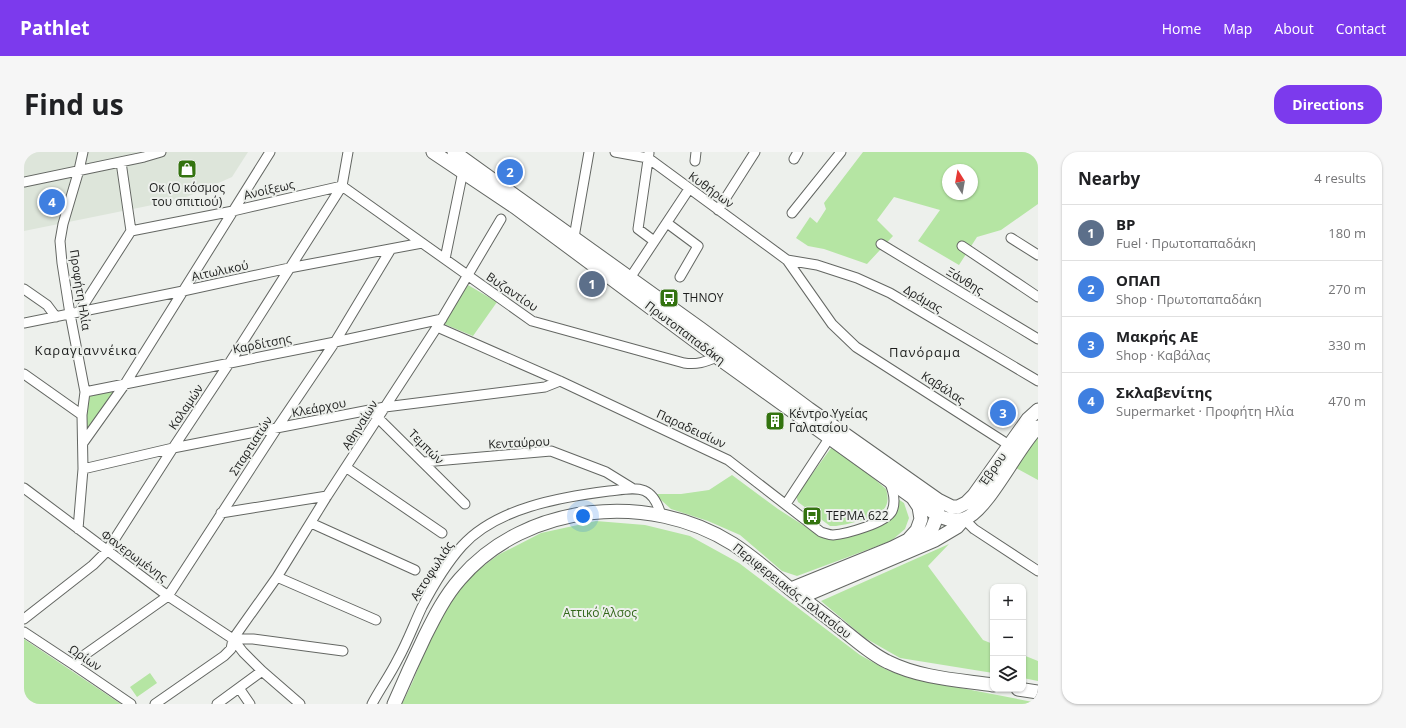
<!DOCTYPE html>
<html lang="en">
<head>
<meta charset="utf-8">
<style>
	body { margin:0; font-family:"Open Sans",sans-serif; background:#f6f6f6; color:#202124 }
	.controls { position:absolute; right:12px; bottom:12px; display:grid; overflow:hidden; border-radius:8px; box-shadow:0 1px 3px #0004 }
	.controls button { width:36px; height:36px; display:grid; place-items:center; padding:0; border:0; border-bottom:1px solid #e0e0e0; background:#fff; color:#202124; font:20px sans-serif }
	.compass { position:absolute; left:918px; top:12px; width:36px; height:36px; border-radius:50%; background:#fff; box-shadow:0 1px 3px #0004; rotate:349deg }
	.you { position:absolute; left:559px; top:364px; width:14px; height:14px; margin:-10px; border:3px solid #fff; border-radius:50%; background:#1a73e8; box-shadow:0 0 0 6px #1a73e833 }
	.badge { display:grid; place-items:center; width:26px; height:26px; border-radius:50%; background:#7c3aed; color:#fff; font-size:13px; font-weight:700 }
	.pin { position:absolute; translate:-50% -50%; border:2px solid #fff; box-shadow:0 1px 4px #0006 }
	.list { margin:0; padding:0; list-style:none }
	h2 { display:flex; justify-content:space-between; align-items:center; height:52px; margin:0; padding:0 16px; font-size:17px }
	h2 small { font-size:13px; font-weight:400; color:#757577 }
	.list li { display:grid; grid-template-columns:26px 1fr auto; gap:12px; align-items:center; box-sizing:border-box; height:56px; padding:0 16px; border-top:1px solid #e0e0e0 }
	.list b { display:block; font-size:15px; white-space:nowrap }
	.list p { margin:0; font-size:13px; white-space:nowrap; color:#757577 }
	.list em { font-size:13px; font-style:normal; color:#757577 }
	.icon { flex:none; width:22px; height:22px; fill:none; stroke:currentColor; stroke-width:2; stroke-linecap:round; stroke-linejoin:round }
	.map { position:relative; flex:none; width:1014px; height:552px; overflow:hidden; border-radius:16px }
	header { display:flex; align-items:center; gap:24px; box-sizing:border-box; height:56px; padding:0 20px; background:#7c3aed; color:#fff }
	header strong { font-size:19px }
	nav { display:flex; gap:22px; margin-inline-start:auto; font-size:14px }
	.intro { display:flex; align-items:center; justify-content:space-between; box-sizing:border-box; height:96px; padding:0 24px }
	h1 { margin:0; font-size:28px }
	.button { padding:10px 18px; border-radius:16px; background:#7c3aed; color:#fff; font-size:14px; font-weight:700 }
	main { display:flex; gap:24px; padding:0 24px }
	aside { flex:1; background:#fff; border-radius:16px; box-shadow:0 1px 3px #0004 }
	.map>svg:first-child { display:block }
	.built { fill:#dde5da }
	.green { fill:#b5e5a3; fill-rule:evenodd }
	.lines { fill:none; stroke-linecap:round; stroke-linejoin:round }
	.street-casing { stroke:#646763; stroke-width:11 }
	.secondary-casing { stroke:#646763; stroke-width:15 }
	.street { stroke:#fff; stroke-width:9 }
	.secondary { stroke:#fff; stroke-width:13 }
	.labels { text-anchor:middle; stroke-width:4; stroke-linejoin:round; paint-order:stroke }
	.poi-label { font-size:12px; fill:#1c1d1c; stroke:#edf0ec; text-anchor:start }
	.street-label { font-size:12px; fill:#1c1d1c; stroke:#edf0ec }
	.park-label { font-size:12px; fill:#32661a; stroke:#edf0ec }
	.neighbourhood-label { font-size:13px; letter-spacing:1px; fill:#1c1d1c; stroke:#edf0ec }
</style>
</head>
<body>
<header>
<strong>Pathlet</strong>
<nav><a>Home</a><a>Map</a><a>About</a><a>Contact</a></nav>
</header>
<div class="intro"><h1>Find us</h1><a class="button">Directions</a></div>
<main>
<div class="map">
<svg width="1014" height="552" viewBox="0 0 1014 552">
	<rect width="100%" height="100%" fill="#edf0ec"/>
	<path class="built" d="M0,0H224L208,25L158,47L0,79Z"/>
	<path class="green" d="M839,0H1014V52L977,78L953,85L935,113L894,89L916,58L870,45L853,68L869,84L843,112L800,97L784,94L772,86L786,65L793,71L802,57L800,51ZM924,18H948V42H924Z
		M444,133L473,150L449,184L420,172Z
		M101,232L59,291L61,240Z
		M1014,280V328L990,315Z
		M810,292L862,337C864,344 865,352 859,358C853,365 820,374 810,374H806L774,350L772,344Z
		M708,323L754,357L799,386L825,383L858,372L874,347L880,351L885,366L881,377L867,389L773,424L758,419L716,383L684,369L647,357L637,348L627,342H657L685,338Z
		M572,369L621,373L666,384L715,411L836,503L863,518L885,526L1014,551V552H378L389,529L410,475L438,430L474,403L517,381Z
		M925,392L904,414L959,488L969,492V521L876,506L841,486L797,449Z
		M0,487L97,552H0Z
		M999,503L1014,509V529L999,526Z
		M126,521L133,531L113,545L106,535Z"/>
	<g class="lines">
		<g class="street-casing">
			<path id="street" d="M591,0L624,6L763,108L808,172L832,195L985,293
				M625,1L614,77L630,89
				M770,7L774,0
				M671,9L672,0
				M97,10L107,79
				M0,30L120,5L137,0
				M318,34L508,169L660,211C673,213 681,210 693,205
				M694,58L731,0
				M768,61L817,0
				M643,71L674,94L656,125
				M107,79L209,59L318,34
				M987,86L1014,103
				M549,91L565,0
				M857,92L1014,187
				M938,94L1014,145
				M421,107L439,19
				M763,108L793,113L833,126L866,141L1014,229
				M606,126L665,37
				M0,137L23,153L32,165
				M55,160L107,79
				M0,171L159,139L265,116L398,91
				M413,175L536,229L704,308L797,380C801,381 805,383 809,383C822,382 862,371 868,359C872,350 869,338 865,329
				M0,222L58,263
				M61,240L311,190L418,167
				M350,262L441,352
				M59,291L101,232L246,0
				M400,310L527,299L582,320L608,336
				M323,316L418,381
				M59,317L149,296L361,255L521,235L536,229
				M0,336L144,444L209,487L219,500L238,519L276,552
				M762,352L808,282
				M197,361L303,344
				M940,367L950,377L1014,419
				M287,371L391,418
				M54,377L59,317L58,263L61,240L46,162L38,111L36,89L39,72L55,18L59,0
				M253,425L352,468
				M0,467L69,413L83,399L149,296L206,210L318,34L324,0
				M0,480L50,513L107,552
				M209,487H229L319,499
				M50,513L59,504L144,444L253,276L311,190L367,97
				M215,536L226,552
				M131,552L200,504L207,497L209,487L253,425L303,344L413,175L477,67
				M193,552L238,519
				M348,552C356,537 366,523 374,507C383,491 390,472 398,455C409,434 422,412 438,394C472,356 537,345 585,339C613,336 628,331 637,363"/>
		</g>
		<g class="secondary-casing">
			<path id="secondary" d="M409,0L491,55L693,205L913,363C921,367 930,370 940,367C963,360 994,294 1014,275
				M430,0L677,177L785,257L914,348L928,355H934L942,351L950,343L1004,267L1014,258
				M896,393C907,382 913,370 914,354
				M767,437L868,396L884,388L893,378L897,367L895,355L889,346
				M777,445L911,388L933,375L940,367
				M994,537L1014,540
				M370,552C380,529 390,507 401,484C411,464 421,444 436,427C502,350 626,339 709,392C729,405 747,421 765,436C783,450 801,463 818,477C832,488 847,502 864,510C896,526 934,528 969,533"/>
		</g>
		<use href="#street" class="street"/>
		<use href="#secondary" class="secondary"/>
	</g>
	<defs>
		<g id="shop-square" transform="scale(1)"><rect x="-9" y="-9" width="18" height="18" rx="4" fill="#33730f" stroke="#edf0ec"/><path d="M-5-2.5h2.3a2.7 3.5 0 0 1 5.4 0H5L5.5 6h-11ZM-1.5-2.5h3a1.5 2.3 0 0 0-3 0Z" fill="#fff"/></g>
		<g id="bus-square" transform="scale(1)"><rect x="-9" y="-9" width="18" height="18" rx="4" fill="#33730f" stroke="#edf0ec"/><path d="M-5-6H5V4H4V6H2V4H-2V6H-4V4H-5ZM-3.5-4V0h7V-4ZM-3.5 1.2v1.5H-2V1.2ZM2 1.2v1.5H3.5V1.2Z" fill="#fff"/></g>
		<g id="building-square" transform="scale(1)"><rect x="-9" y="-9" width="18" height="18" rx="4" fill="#33730f" stroke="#edf0ec"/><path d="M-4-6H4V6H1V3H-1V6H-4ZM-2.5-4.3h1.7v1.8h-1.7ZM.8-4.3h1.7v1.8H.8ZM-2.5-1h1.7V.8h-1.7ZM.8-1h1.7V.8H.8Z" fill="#fff"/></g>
	</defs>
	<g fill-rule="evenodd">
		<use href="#shop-square" x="163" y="17"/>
		<use href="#bus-square" x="645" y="146"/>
		<use href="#building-square" x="751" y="269"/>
		<use href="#bus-square" x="788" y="364"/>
	</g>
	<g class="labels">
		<g class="poi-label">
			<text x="163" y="40" text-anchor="middle">Οκ (Ο κόσμος<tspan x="163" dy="14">του σπιτιού)</tspan></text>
			<text x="659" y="150">ΤΗΝΟΥ</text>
			<text x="765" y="266">Κέντρο Υγείας<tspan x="765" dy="14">Γαλατσίου</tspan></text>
			<text x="802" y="368">ΤΕΡΜΑ 622</text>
		</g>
		<g class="street-label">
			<text transform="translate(245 38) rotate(-13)" y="4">Ανοίξεως</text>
			<text transform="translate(687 38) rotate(36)" y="4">Κυθήρων</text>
			<text transform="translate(196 119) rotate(-12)" y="4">Αιτωλικού</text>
			<text transform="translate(941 129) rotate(31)" y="4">Ξάνθης</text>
			<text transform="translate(56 138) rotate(81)" y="4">Προφήτη Ηλία</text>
			<text transform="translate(488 140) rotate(34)" y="4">Βυζαντίου</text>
			<text transform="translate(899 147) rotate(30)" y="4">Δράμας</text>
			<text transform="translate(661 181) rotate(37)" y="4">Πρωτοπαπαδάκη</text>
			<text transform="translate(238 192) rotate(-11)" y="4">Καρδίτσης</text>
			<text transform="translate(919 236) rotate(33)" y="4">Καβάλας</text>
			<text transform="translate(162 255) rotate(-56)" y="4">Καλαμών</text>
			<text transform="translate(295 256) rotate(-11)" y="4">Κλεάρχου</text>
			<text transform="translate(336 273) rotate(-58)" y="4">Αθηναίων</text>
			<text transform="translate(667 277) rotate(25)" y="4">Παραδεισίων</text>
			<text transform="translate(495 291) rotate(-3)" y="4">Κενταύρου</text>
			<text transform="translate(227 294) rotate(-57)" y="4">Σπαρτιατών</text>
			<text transform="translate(402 295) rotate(45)" y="4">Τεμπών</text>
			<text transform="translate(969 317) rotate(-55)" y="4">Έβρου</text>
			<text transform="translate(110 404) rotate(36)" y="4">Φανερωμένης</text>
			<text transform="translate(408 419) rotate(-57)" y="4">Αετοφωλιάς</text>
			<text transform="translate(768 439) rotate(38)" y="4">Περιφερειακός Γαλατσίου</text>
			<text transform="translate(61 506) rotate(34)" y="4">Ωρίων</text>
		</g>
		<g class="park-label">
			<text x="576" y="465">Αττικό Άλσος</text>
		</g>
		<g class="neighbourhood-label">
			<text x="62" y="203">Καραγιαννέικα</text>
			<text x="901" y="205">Πανόραμα</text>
		</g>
	</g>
</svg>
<div class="controls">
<button>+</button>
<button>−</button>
<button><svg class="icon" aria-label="layers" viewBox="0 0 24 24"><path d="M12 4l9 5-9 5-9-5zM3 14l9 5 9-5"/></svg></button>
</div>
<svg class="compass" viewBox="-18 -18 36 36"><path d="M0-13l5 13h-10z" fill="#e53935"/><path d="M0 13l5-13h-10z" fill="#757577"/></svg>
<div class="you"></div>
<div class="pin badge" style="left:568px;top:132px;background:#5c6f8a">1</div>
<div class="pin badge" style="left:486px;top:20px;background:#3f7fe0">2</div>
<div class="pin badge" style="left:979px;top:261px;background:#3f7fe0">3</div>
<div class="pin badge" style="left:28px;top:50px;background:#3f7fe0">4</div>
</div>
<aside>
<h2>Nearby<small>4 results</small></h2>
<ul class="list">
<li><span class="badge" style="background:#5c6f8a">1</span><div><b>BP</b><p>Fuel · Πρωτοπαπαδάκη</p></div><em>180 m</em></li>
<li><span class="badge" style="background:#3f7fe0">2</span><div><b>ΟΠΑΠ</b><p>Shop · Πρωτοπαπαδάκη</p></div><em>270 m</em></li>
<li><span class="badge" style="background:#3f7fe0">3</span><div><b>Μακρής ΑΕ</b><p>Shop · Καβάλας</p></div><em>330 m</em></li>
<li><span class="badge" style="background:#3f7fe0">4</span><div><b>Σκλαβενίτης</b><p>Supermarket · Προφήτη Ηλία</p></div><em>470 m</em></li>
</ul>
</aside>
</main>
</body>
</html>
